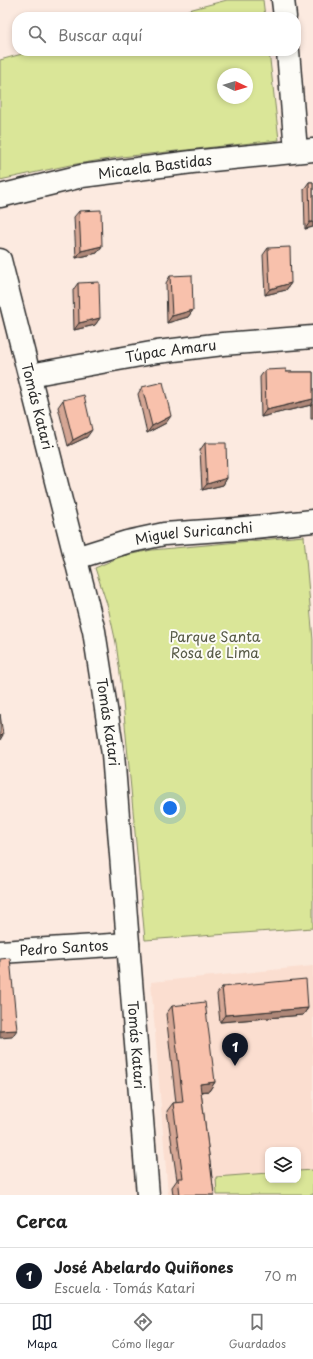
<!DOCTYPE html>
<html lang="es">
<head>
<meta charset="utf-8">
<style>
	body { margin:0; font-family:"Playpen Sans",sans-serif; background:#f6f6f6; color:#222 }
	.controls { position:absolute; right:12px; bottom:12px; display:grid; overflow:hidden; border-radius:8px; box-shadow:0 2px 6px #0003 }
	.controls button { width:36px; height:36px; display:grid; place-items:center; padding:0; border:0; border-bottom:1px solid #e0e0e0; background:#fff; color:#222; font:20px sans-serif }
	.compass { position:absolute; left:217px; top:68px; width:36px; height:36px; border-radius:50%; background:#fff; box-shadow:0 2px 6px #0003; rotate:94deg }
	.you { position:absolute; left:170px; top:808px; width:14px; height:14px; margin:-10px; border:3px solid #fff; border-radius:50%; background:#1a73e8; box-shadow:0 0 0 6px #1a73e833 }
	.badge { display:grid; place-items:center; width:26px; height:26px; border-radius:50%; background:#111827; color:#fff; font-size:13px; font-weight:700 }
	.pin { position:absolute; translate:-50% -33px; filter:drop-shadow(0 1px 2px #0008) }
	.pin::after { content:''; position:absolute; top:21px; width:14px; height:12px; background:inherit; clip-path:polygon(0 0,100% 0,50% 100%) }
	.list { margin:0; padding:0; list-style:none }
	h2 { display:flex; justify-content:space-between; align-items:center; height:52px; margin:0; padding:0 16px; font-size:17px }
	h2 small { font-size:13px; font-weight:400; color:#767676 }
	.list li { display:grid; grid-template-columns:26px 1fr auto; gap:12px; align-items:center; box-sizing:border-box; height:56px; padding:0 16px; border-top:1px solid #e0e0e0 }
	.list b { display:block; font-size:15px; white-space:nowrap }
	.list p { margin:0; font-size:13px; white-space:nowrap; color:#767676 }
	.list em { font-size:13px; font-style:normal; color:#767676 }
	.icon { flex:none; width:22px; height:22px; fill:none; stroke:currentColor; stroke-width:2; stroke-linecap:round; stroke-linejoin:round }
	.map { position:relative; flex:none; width:313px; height:1195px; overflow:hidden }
	.search { position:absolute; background:#fff; box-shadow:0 2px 6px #0003; left:12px; right:12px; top:12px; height:44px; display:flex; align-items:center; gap:10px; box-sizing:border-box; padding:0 14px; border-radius:16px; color:#767676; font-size:15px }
	.sheet { height:108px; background:#fff }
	nav { display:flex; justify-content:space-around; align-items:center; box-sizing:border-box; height:56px; border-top:1px solid #e0e0e0; background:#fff; font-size:11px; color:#767676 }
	nav a { display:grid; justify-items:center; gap:2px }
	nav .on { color:#111827 }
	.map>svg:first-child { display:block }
	.built { fill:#fbded0; fill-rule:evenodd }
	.green { fill:#dae698; stroke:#828862; fill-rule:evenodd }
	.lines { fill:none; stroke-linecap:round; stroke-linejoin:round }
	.minor-casing { stroke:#2b2b2b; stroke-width:25 }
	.minor { stroke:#fdfcf7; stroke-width:22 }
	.wall { fill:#d5a694; stroke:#2b2b2b }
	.shaded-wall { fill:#ae8778; stroke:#2b2b2b }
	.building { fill:#f8c1ac; stroke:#2b2b2b }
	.labels { text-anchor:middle; stroke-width:4; stroke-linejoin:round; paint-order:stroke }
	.street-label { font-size:14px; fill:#2b2b2b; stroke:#fdfcf7 }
	.park-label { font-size:14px; fill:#575a46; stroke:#fdfcf7 }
</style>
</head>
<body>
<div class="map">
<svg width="313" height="1195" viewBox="0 0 313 1195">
	<rect width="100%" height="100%" fill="#fceae0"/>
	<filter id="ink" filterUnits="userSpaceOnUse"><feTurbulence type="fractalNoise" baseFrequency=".025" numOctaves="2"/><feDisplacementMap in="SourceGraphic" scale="8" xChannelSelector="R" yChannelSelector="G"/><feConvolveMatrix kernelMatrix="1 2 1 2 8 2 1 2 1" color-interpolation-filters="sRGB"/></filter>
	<g filter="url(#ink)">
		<path class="built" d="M313,966V1195H168L151,982ZM268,1150H298V1180H268Z"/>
		<path class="green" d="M227,0H263L265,17H162Z
			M33,51H269L279,140L121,157L70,165L0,180V60ZM223,74H247V98H223Z
			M304,536L313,640V928L145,940L121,681L116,643L108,607L95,568L122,556L152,550Z
			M313,1170V1195H217L216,1177L268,1173V1180H298V1171Z"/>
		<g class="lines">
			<g class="minor-casing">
				<g id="minor">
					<path d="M283,0L285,17"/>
					<path d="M288,51L296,151"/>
					<path id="s1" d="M0,196L82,176L192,162L313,150"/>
					<path id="s2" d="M0,260L94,631L113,754L148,1195"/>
					<path id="s3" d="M30,375L157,352L223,344L313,337"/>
					<path id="s4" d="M76,558L127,542L164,534L235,529L313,521"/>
					<path id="s5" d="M0,952L128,944"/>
				</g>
			</g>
			<use href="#minor" class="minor"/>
		</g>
		<path class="wall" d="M309,182H313V227L305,229L304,189Z
			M79,211L102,246L97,253L76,258L74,217Z
			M268,248L291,283L286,290L265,295L263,255Z
			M170,276L193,310L188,317L167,323L166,283Z
			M78,283L100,318L95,325L74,330L73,290Z
			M265,370L286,372H313V419H311V405L261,417L260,377Z
			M142,387L166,423L147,433L138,394Z
			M63,400L87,437L68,446L58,407Z
			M205,443L227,478L223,485L202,490L200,450Z
			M222,987L308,1008L303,1015L220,1022L217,994Z
			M172,1006L215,1082L209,1091L201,1092L214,1195H173L172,1187L177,1180L167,1111L173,1103H176L166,1014Z"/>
		<path class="shaded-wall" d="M310,222H313V227L305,229Z
			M102,246L97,253L76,258L81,251Z
			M291,283L286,290L265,295L270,289Z
			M193,310L188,317L167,323L172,316Z
			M100,318L95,325L74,330L79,323Z
			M313,399V402L311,405L261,417L266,410Z
			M171,416L166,423L147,433L152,426Z
			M92,430L87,437L68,446L73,440Z
			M227,478L223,485L202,490L207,484Z
			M3,735L0,740V736Z
			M308,1008L303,1015L220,1022L225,1015Z
			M17,1030L12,1037L0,1038V1031Z
			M215,1082L209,1091L194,1092L200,1084Z"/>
		<path class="building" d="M309,182H313V222H310Z
			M101,210L102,246L81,251L79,211Z
			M290,247L291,283L270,289L268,248Z
			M192,275L193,310L172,316L170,276Z
			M99,282L100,318L79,323L78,283Z
			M286,369V372H313V399L266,410L265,370Z
			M163,382L171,416L152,426L142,387Z
			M84,395L92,430L73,440L63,400Z
			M205,443H226L227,478L207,484Z
			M0,714L3,735L0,736Z
			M10,958L17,1030L0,1031V959Z
			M306,979L308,1008L225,1015L222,987Z
			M205,1002L215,1082L200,1084L212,1178L214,1195H180L178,1178H183L173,1103L183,1102L172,1006Z"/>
	</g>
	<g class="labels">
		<g class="street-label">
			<text dy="5" stroke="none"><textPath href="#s1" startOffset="158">Micaela Bastidas</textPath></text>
			<text dy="5" stroke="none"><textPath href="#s3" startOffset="143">Túpac Amaru</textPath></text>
			<text dy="5" stroke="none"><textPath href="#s2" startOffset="151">Tomás Katari</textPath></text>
			<text dy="5" stroke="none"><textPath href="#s4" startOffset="121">Miguel Suricanchi</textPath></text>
			<text dy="5" stroke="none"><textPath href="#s2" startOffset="475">Tomás Katari</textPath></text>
			<text dy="5" stroke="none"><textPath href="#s5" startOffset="64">Pedro Santos</textPath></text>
			<text dy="5" stroke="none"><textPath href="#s2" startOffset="799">Tomás Katari</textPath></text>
		</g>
		<g class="park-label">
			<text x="215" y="642">Parque Santa<tspan x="215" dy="16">Rosa de Lima</tspan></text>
		</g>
	</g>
</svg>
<div class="controls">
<button><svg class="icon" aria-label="layers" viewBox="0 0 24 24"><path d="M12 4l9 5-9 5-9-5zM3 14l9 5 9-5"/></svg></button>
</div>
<svg class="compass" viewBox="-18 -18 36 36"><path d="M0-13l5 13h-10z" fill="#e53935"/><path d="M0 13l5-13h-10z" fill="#767676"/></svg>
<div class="you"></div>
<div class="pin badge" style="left:235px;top:1066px">1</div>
<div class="search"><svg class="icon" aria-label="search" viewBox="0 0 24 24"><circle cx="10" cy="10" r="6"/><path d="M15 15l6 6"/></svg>Buscar aquí</div>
</div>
<section class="sheet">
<h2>Cerca<small></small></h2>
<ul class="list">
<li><span class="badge">1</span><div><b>José Abelardo Quiñones</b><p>Escuela · Tomás Katari</p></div><em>70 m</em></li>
</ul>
</section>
<nav>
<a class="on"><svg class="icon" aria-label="map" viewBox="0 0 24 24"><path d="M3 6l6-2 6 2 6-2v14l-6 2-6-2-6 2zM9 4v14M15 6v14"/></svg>Mapa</a>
<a><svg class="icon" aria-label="directions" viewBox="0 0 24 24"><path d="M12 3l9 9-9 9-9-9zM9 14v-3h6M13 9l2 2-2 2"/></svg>Cómo llegar</a>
<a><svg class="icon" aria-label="saved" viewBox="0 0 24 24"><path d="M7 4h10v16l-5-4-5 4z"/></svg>Guardados</a>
</nav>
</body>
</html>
